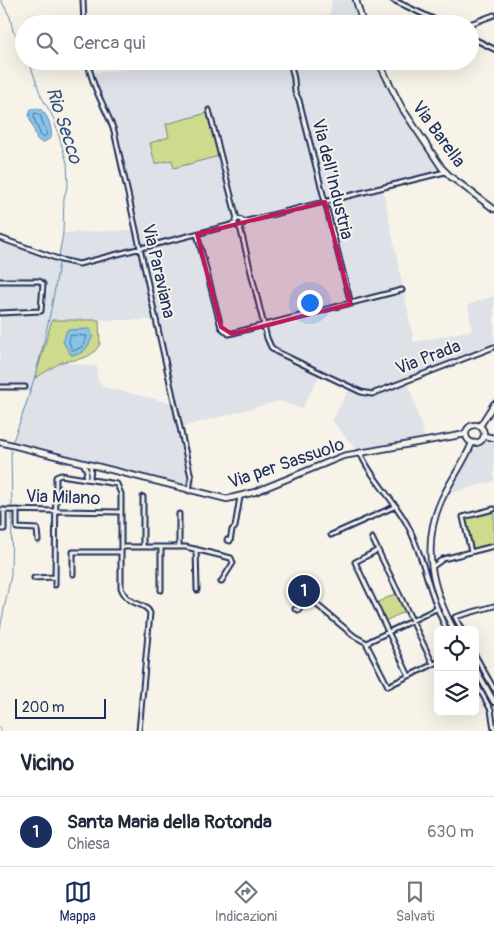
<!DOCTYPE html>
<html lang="it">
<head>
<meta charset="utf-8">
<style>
	body { margin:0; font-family:Pangolin,sans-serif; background:#f6f6f7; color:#1f2937 }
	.controls { position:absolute; right:15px; bottom:15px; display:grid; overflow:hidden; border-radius:8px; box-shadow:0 5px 20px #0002 }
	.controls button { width:45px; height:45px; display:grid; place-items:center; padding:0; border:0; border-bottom:1px solid #e0e1e3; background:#fff; color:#1f2937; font:25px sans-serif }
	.scale { position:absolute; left:15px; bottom:12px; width:91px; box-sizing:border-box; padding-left:5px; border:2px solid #1b2f5e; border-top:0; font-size:14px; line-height:18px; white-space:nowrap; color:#1b2f5e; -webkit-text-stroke:4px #f7f3e8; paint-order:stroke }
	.you { position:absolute; left:309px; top:302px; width:18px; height:18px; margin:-12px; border:4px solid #fff; border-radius:50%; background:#1a73e8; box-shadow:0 0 0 8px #1a73e833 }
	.badge { display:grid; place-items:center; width:32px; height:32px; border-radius:50%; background:#1b2f5e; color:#fff; font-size:16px; font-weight:700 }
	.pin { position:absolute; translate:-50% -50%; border:2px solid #fff; box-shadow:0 1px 5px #0006 }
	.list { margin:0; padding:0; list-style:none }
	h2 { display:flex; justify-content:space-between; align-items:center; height:65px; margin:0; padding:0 20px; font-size:21px }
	h2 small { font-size:16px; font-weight:400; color:#747a83 }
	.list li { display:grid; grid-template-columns:32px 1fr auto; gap:15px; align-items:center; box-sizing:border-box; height:70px; padding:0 20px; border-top:1px solid #e0e1e3 }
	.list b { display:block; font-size:19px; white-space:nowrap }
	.list p { margin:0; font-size:16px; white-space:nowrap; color:#747a83 }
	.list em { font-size:16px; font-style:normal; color:#747a83 }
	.icon { flex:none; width:28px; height:28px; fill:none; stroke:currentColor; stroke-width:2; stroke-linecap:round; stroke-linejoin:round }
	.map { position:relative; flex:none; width:494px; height:731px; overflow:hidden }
	.search { position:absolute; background:#fff; box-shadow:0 5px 20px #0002; left:15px; right:15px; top:15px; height:55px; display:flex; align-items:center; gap:12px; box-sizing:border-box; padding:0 18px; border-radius:28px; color:#747a83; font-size:19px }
	.sheet { height:135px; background:#fff }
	nav { display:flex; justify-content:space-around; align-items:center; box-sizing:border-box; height:70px; border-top:1px solid #e0e1e3; background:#fff; font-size:14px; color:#747a83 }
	nav a { display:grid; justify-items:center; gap:2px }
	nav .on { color:#1b2f5e }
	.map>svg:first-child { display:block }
	.built { fill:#dee1e7; fill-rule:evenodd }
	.green { fill:#ceda8d; stroke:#748476 }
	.water { fill:#88c4e8; stroke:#5c88b1 }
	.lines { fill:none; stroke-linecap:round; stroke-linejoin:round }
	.shore { stroke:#476b95; stroke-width:1 }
	.stream { stroke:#5c88b1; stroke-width:1 }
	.street-casing { stroke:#1b2f5e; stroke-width:7 }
	.secondary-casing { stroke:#1b2f5e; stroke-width:8 }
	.street { stroke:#f7f3e8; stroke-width:3 }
	.secondary { stroke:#f7f3e8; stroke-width:4.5 }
	.marked { fill:#c2185b; fill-opacity:0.2; stroke:#c2185b; stroke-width:4; stroke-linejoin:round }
	.labels { text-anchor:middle; stroke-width:4; stroke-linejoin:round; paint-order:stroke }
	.street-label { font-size:18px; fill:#1b2f5e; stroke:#f7f3e8 }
	.water-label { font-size:19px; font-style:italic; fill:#365480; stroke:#f7f3e8 }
</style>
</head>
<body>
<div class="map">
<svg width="494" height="731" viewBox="0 0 494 731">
	<rect width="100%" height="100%" fill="#f7f3e8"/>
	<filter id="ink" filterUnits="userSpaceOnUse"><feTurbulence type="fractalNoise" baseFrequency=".02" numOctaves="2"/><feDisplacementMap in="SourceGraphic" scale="10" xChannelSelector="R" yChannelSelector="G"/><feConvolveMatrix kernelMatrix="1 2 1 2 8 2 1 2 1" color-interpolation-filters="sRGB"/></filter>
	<g filter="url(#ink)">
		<path class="built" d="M332,0H355L359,4L367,24H285L286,21L330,14Z
			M207,61H381L399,99L445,170L383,190L414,342L472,330L468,305L494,296V349L408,382L426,442L358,451L332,421L349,389L319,376L302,409L279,401L182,427L197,490L13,443L28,392L0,391V235L57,257L63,233L135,230L109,122L91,83L89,73ZM52,320H153L172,403L104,387L97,379V367L62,362L42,375Z
			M486,430L494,434V481L447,494Z"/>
		<path class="green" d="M207,113L219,156L174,168L172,160L155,164L150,143L169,137L166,124Z
			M52,320H99L100,344C91,360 78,359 62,362C59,363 41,375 35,378Z
			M494,511V543L473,549L465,518Z
			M397,593L406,611L385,621L376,603Z"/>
		<path class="water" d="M38,108C47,111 53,129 51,138L42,143L37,139L29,116L31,109Z
			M89,329L93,336C88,346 85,355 71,355L63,342L67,330Z"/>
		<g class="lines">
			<path class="shore" d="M35,113L40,115L47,134L44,137L41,136L34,118Z
				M71,335L87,336L83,346L76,350H72L69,342Z"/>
			<path class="stream" d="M1,0L10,17L13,31L20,39L24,53
				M29,61L41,96L54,119L67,163L68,184L64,198L63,233L59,257
				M12,443C35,386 50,324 59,263
				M11,451L12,507
				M0,629L11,575L12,512
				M0,727L1,731"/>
			<g class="street-casing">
				<path id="street" d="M83,0L84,24
					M393,0L444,24
					M470,24L494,15
					M470,37L494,49
					M88,61C92,89 105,105 114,131L191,477L189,491
					M290,61L294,79L295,92L299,100L351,304
					M209,110L237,219
					M235 223a4 4 0 1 1 8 0a4 4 0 1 1-8 0Z
					M243,222L445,172
					M240,227L267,338L271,347L277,352L361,392L372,394L494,347
					M197,234L221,327L229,334L402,290
					M0,238L61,260L79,264L235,224
					M0,281H39L43,284L41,311L0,313
					M0,387H25
					M360,452C369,476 396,502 408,526C425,559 429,597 447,630
					M83,463L87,471L85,478
					M90,479L91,466
					M0,510L121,512
					M17,510V528L37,529L38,540
					M0,529H4V510
					M331,535L396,506
					M372,538L433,664
					M227,540L230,541L232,530L235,527L240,497
					M121,547H186L231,558L233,563L221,582
					M143,547V497
					M179,547V514
					M196,549L197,590
					M378,550L355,562L409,676
					M471,552L463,517L494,509
					M432,567L443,559L494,546
					M73,574V552H121
					M34,578L55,577
					M55,585L56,477L61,475L117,484L121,494V588C129,608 145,601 150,613L139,731
					M161,590V547
					M295,609L298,610L307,599H310L354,636L367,643
					M436,609L370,641L367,645L388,686L438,662
					M462,630L455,617L494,606
					M475,655L494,689
					M475,681L491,710L494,729"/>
			</g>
			<g class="secondary-casing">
				<path id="secondary" d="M356,0L363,24
					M378,61L402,108L442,168L451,177L494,209
					M466 434a9 9 0 1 1 18 0a9 9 0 1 1-18 0Z
					M480,426L494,404
					M484,436L494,438
					M0,442L227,499L255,492L343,456L466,434
					M454,630C432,589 421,546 441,501C450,481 464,463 472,443
					M475,668L494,702"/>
			</g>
			<use href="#street" class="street"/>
			<use href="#secondary" class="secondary"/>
		</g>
	</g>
	<path class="marked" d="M325,202L351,304L232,334L221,327L197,234Z"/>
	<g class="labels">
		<g class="street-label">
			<text transform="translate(439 134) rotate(54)" y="6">Via Barella</text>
			<text transform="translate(333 179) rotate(76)" y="6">Via dell’Industria</text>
			<text transform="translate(159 271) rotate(77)" y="6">Via Paraviana</text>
			<text transform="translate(428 357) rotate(-21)" y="6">Via Prada</text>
			<text transform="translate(286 463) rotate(-19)" y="6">Via per Sassuolo</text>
			<text transform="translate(63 497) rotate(2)" y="6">Via Milano</text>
		</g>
		<g class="water-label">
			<text transform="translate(65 125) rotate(72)" y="7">Rio Secco</text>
		</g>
	</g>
</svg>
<div class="controls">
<button><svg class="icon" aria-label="locate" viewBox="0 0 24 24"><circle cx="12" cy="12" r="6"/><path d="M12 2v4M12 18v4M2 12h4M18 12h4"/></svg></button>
<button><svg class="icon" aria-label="layers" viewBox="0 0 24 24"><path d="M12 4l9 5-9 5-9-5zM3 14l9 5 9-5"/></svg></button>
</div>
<div class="scale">200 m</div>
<div class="you"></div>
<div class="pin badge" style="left:304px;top:591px">1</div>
<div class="search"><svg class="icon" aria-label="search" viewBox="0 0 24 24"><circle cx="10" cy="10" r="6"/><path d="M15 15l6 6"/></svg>Cerca qui</div>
</div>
<section class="sheet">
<h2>Vicino<small></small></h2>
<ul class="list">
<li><span class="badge">1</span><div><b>Santa Maria della Rotonda</b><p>Chiesa</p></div><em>630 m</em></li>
</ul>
</section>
<nav>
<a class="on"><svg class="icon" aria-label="map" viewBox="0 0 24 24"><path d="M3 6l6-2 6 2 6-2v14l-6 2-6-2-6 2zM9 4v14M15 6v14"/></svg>Mappa</a>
<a><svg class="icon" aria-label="directions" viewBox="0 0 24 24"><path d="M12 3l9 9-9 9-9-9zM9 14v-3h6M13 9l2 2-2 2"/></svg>Indicazioni</a>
<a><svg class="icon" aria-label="saved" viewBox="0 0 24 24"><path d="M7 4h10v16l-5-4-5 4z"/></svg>Salvati</a>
</nav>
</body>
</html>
